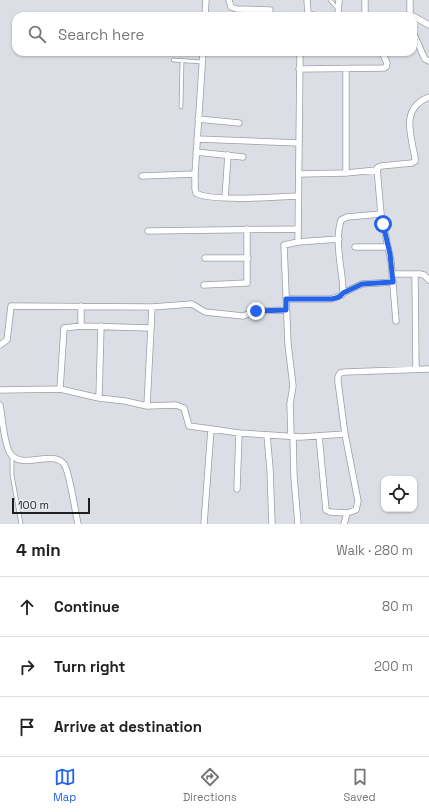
<!DOCTYPE html>
<html lang="en">
<head>
<meta charset="utf-8">
<style>
	body { margin:0; font-family:"Space Grotesk",sans-serif; background:#f2f2f2; color:#222 }
	.controls { position:absolute; right:12px; bottom:12px; display:grid; overflow:hidden; border-radius:8px; box-shadow:0 1px 3px #0004 }
	.controls button { width:36px; height:36px; display:grid; place-items:center; padding:0; border:0; border-bottom:1px solid #e0e0e0; background:#fff; color:#222; font:20px sans-serif }
	.scale { position:absolute; left:12px; bottom:10px; width:78px; box-sizing:border-box; padding-left:4px; border:2px solid #1e1f22; border-top:0; font-size:11px; line-height:14px; white-space:nowrap; color:#1e1f22; -webkit-text-stroke:3px #e8ecf2; paint-order:stroke }
	.stop { position:absolute; width:12px; height:12px; margin:-9px; border:3px solid #2563eb; border-radius:50%; background:#fff }
	.stop.end { background:#2563eb; border-color:#fff; box-shadow:0 1px 4px #0008 }
	.list { margin:0; padding:0; list-style:none }
	h2 { display:flex; justify-content:space-between; align-items:center; height:52px; margin:0; padding:0 16px; font-size:17px }
	h2 small { font-size:13px; font-weight:400; color:#767676 }
	.list li { display:grid; grid-template-columns:26px 1fr auto; gap:12px; align-items:center; box-sizing:border-box; height:60px; padding:0 16px; border-top:1px solid #e0e0e0 }
	.list b { display:block; font-size:15px; white-space:nowrap }
	.list em { font-size:13px; font-style:normal; color:#767676 }
	.icon { flex:none; width:22px; height:22px; fill:none; stroke:currentColor; stroke-width:2; stroke-linecap:round; stroke-linejoin:round }
	.map { position:relative; flex:none; width:429px; height:524px; overflow:hidden }
	.search { position:absolute; background:#fff; box-shadow:0 1px 3px #0004; left:12px; right:12px; top:12px; height:44px; display:flex; align-items:center; gap:10px; box-sizing:border-box; padding:0 14px; border-radius:12px; color:#767676; font-size:15px }
	.sheet { height:232px; background:#fff }
	nav { display:flex; justify-content:space-around; align-items:center; box-sizing:border-box; height:56px; border-top:1px solid #e0e0e0; background:#fff; font-size:11px; color:#767676 }
	nav a { display:grid; justify-items:center; gap:2px }
	nav .on { color:#2563eb }
	.map>svg:first-child { display:block }
	.lines { fill:none; stroke-linecap:round; stroke-linejoin:round }
	.lane-casing { stroke:#9b9ea4; stroke-width:4.5 }
	.street-casing { stroke:#9b9ea4; stroke-width:7 }
	.lane { stroke:#fff; stroke-width:3 }
	.street { stroke:#fff; stroke-width:5.5 }
	.route { stroke:#2563eb; stroke-width:5 }
</style>
</head>
<body>
<div class="map">
<svg width="429" height="524" viewBox="0 0 429 524">
	<rect width="100%" height="100%" fill="#dbdfe5"/>
	<g class="lines">
		<g class="lane-casing">
			<path id="lane" d="M330,0L338,9
				M173,60L202,62
				M181,107L182,61
				M12,456V475L21,524"/>
		</g>
		<g class="street-casing">
			<path id="street" d="M229,0L231,7L237,9L270,10
				M307,0L308,13L314,16
				M205,16L206,0
				M338,16L339,0
				M365,16V0
				M410,16V0
				M413,16L429,25
				M413,32L423,55L425,59L429,61
				M203,52L195,174V189L196,193C208,202 280,197 298,196
				M299,69L384,68L386,67L387,63L382,52
				M346,69V173
				M198,119L239,123
				M197,139L299,143
				M196,152L243,157
				M299,174L346,173L377,170
				M142,176L195,174
				M225,198L228,155
				M148,231L298,229
				M298,242L300,52
				M355,247H388
				M205,258H248
				M392,274H420L424,275L429,280
				M415,274L416,369
				M204,285L247,283V229
				M343,293L362,284L393,282
				M286,299H331L342,295C344,288 342,278 341,270C339,255 336,236 341,220L347,217L381,214
				M152,307L192,304L205,312L243,316L256,311L286,310
				M396,321L391,261L381,214L377,168L381,166L412,163L415,161V158C411,135 400,108 429,97
				M81,326V306
				M0,345L7,340L11,306L152,307L147,406
				M60,389L64,328L81,326L151,328
				M0,390L60,389L99,398L125,401L147,406L176,405L184,408L189,426L211,429
				M99,398L101,326
				M0,405C2,416 4,444 10,453C21,471 52,449 64,464C70,473 75,511 78,524
				M345,434L338,382V377L340,373L345,372L429,369
				M267,435L270,469L272,524
				M291,436L290,404L293,386L288,344L284,245L298,242L339,239
				M293,436L294,477L298,524
				M319,436L326,510L330,512L347,513
				M237,489L239,433
				M204,524L211,429L239,433L301,437L345,434L358,501L356,510L347,513L344,524"/>
		</g>
		<use href="#lane" class="lane"/>
		<use href="#street" class="street"/>
	</g>
	<g class="lines">
		<path class="route" d="M256,311L286,310V299H331C336,298 340,298 343,293L362,284L393,282L390,254L383,224"/>
	</g>
</svg>
<div class="controls">
<button><svg class="icon" aria-label="locate" viewBox="0 0 24 24"><circle cx="12" cy="12" r="6"/><path d="M12 2v4M12 18v4M2 12h4M18 12h4"/></svg></button>
</div>
<div class="scale">100 m</div>
<div class="stop" style="left:383px;top:224px"></div>
<div class="stop end" style="left:256px;top:311px"></div>
<div class="search"><svg class="icon" aria-label="search" viewBox="0 0 24 24"><circle cx="10" cy="10" r="6"/><path d="M15 15l6 6"/></svg>Search here</div>
</div>
<section class="sheet">
<h2>4 min<small>Walk · 280 m</small></h2>
<ul class="list">
<li><svg class="icon" aria-label="ahead" viewBox="0 0 24 24"><path d="M12 20V5M6 11l6-6 6 6"/></svg><div><b>Continue</b></div><em>80 m</em></li>
<li><svg class="icon" aria-label="right" viewBox="0 0 24 24"><path d="M7 20v-9h11M14 6l5 5-5 5"/></svg><div><b>Turn right</b></div><em>200 m</em></li>
<li><svg class="icon" aria-label="arrive" viewBox="0 0 24 24"><path d="M6 21V4h12l-3 4 3 4H6"/></svg><div><b>Arrive at destination</b></div></li>
</ul>
</section>
<nav>
<a class="on"><svg class="icon" aria-label="map" viewBox="0 0 24 24"><path d="M3 6l6-2 6 2 6-2v14l-6 2-6-2-6 2zM9 4v14M15 6v14"/></svg>Map</a>
<a><svg class="icon" aria-label="directions" viewBox="0 0 24 24"><path d="M12 3l9 9-9 9-9-9zM9 14v-3h6M13 9l2 2-2 2"/></svg>Directions</a>
<a><svg class="icon" aria-label="saved" viewBox="0 0 24 24"><path d="M7 4h10v16l-5-4-5 4z"/></svg>Saved</a>
</nav>
</body>
</html>
